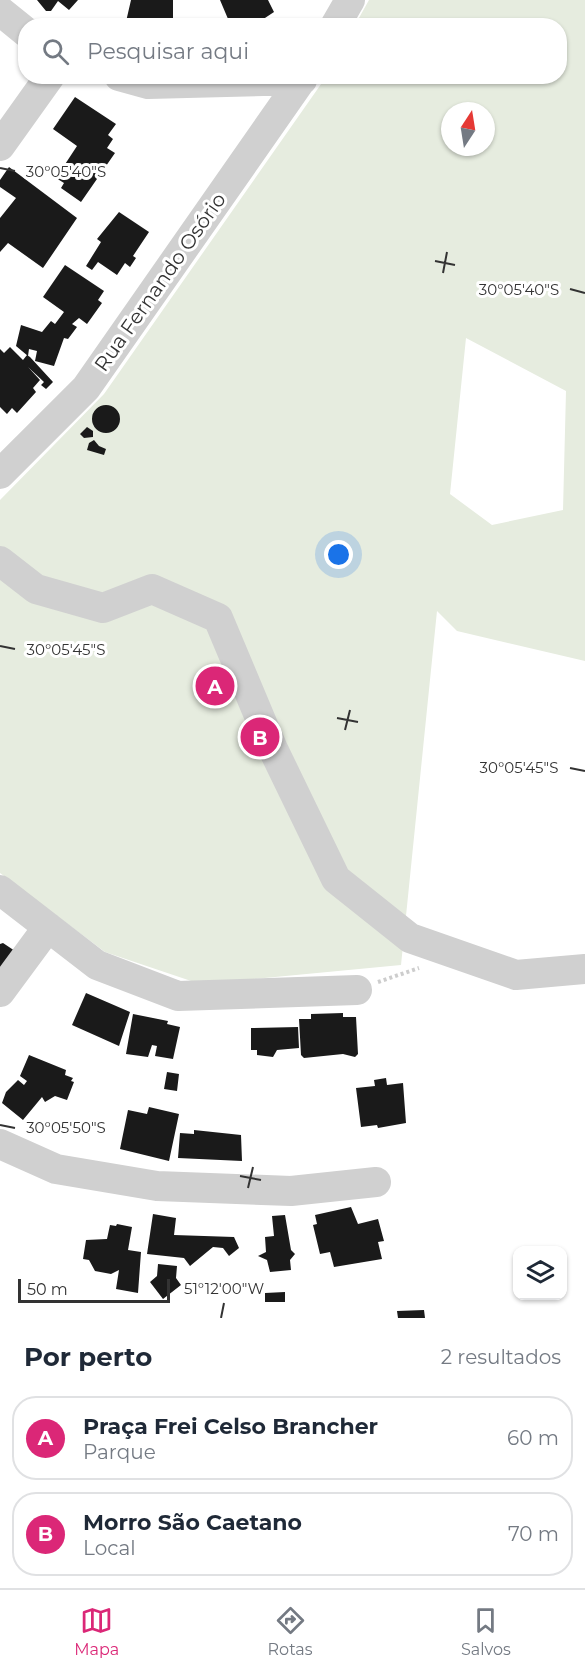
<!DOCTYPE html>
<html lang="pt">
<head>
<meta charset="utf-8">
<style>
	body { margin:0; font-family:Montserrat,sans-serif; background:#f2f2f3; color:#1f2937 }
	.controls { position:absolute; right:18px; bottom:18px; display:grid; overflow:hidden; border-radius:12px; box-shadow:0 2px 4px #0004 }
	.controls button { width:54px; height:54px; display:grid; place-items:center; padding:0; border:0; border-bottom:2px solid #e0e1e3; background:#fff; color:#1f2937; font:30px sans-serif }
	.compass { position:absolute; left:441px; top:102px; width:54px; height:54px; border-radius:50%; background:#fff; box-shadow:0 2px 4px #0004; rotate:12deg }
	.scale { position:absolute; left:18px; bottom:15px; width:152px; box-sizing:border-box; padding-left:6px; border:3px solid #333; border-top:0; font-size:16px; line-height:21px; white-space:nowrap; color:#333; -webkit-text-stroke:4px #fff; paint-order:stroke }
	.you { position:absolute; left:339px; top:555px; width:21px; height:21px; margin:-15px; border:4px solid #fff; border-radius:50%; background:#1a73e8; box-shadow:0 0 0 9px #1a73e833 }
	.badge { display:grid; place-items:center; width:39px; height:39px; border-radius:50%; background:#db2777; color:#fff; font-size:20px; font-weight:700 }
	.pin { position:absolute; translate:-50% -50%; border:3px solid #fff; box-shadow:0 2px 6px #0006 }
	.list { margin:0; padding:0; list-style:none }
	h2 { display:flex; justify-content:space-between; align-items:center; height:78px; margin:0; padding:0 24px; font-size:26px }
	h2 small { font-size:20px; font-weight:400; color:#747a83 }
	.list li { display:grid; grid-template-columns:39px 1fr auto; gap:18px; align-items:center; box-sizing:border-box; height:84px; margin:0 12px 12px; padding:0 12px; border:2px solid #e0e1e3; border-radius:24px }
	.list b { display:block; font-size:22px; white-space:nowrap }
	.list p { margin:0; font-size:20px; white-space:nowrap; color:#747a83 }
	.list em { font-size:20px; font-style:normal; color:#747a83 }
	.icon { flex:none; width:33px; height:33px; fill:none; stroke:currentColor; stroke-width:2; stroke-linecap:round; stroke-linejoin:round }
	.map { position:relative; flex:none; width:585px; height:1318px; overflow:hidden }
	.search { position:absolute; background:#fff; box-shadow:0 2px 4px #0004; left:18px; right:18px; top:18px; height:66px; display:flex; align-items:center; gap:15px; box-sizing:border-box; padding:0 21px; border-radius:24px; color:#747a83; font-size:22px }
	.sheet { height:270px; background:#fff }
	nav { display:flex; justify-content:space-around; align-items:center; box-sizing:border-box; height:84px; border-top:2px solid #e0e1e3; background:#fff; font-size:16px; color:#747a83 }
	nav a { display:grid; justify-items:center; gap:3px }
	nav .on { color:#db2777 }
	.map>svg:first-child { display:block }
	.green { fill:#e6ecdf; fill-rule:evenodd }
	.building { fill:#1a1a1a }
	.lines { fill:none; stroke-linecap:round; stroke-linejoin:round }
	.path { stroke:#cdcdcd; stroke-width:4; stroke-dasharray:3 3; stroke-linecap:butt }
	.minor { stroke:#d0d0d0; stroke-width:30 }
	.ticks { fill:none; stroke:#333; stroke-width:2 }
	.labels { text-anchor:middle; stroke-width:6; stroke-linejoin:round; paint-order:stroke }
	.street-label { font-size:20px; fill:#333; stroke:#fff }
	.ticks-label { font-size:15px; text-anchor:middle; fill:#333; stroke:#fff; stroke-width:6; stroke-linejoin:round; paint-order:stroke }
</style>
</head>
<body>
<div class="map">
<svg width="585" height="1318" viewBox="0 0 585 1318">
	<rect width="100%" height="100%" fill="#fff"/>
	<path class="green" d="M369,0H585V661L457,631L437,611L401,965L200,984L105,952L0,873V500L104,394L326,77L560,76V26L355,25ZM450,111H486V147H450ZM466,338L566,391L563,510L492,525L450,494Z"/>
	<path class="building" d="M37,0H78L69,10L58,1L51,11H46Z
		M131,0H173V26H125Z
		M220,0H268L274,12L253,26H231Z
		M75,97L116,124L108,135L113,139L107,148L115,153L81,202L61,188L64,183L56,178L77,146L53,129Z
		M9,167L77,218L43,268L8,243L0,252V218L16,198L0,187V180Z
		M119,212L149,232L133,256L136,258L130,267L125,263L117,275L98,262L92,270L86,266L101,242L97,239Z
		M65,265L104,291L98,300L102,303L87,324L79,318L72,324L77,327L68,339L64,338L54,366L35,361L37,351L29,349L28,356L16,346L21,325L42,332L51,321L55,324L64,312L43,297Z
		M10,347L23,360L27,355L30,357L53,382L46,389L41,385L44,382L28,367L40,380L33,388L36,392L17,413L12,408L7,414L0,407V349L4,353Z
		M92 419a14 14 0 1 1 28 0a14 14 0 1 1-28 0Z
		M87,427L93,431V437L84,438L80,434Z
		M94,440L99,446L106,449L104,455L87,450L89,443Z
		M3,943L15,951L0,970V944Z
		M86,993L130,1012L119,1046L72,1025Z
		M343,1013V1017H356L358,1054L355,1057L343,1054L304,1058L301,1055L299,1019H311V1014Z
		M133,1014L168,1021L167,1024L180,1027L173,1059L155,1056L157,1046L152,1045L148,1057L126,1054Z
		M298,1027L299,1048L277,1050L273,1057L257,1055V1050H251V1028Z
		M29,1055L66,1070L65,1075L73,1078L71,1081L74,1082L67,1100L55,1096L45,1102L42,1097L23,1120L2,1103L6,1092L18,1080L24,1085L27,1081L20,1076Z
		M167,1072L179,1074L177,1091L164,1089Z
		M386,1078L387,1085L403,1083L406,1123L378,1128L377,1125L361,1127L356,1088L375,1086L374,1080Z
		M149,1107L179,1114L169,1161L120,1149L128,1110L147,1114Z
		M194,1130L241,1135L242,1161L178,1158L180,1133L194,1134Z
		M351,1207L358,1224L378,1219L384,1241L378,1242L382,1259L334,1267L330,1252L320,1254L313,1225L317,1224L315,1215Z
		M153,1214L176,1218L174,1235L234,1237L239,1248L229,1256L223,1248L213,1247L190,1266L184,1258L147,1254Z
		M285,1215L291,1250L295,1254L290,1260L291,1270L270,1272L267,1260L258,1256L266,1252L265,1237L274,1236L272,1216Z
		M117,1224L132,1227L128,1250L141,1252L138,1293L116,1289L119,1270L111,1274L95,1271L89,1260L83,1259L86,1240L107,1239L110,1225L116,1226Z
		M158,1264L177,1266L176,1278L181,1285L163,1299L150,1282L157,1276Z
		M285,1292V1302H265V1293Z
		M424,1310L425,1318H398L397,1311Z"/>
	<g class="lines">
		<path class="path" d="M378,982L419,968"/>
		<path class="minor" d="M0,11L26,32
			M335,26L350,0
			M119,76L148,84L302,80
			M0,146L50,76
			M0,474L86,388L304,76
			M0,561L36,589L103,608L152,589L218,618L273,749L336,879L410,938L516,975L585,969
			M0,890L97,965L178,996L357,990
			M0,992L48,927
			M0,1144L56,1169L157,1186L291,1191L376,1182"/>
	</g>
	<path class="ticks" d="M0,168L15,171M435,261L455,265M443,273L447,252M570,289L585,293M0,646L15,649M337,718L358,722M345,730L350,710M570,768L585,771M0,1125L15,1128M240,1176L261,1180M248,1188L253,1167M221,1318L224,1303"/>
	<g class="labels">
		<g class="street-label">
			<text transform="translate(160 282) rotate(-55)" y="7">Rua Fernando Osório</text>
		</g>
	</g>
	<g class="ticks-label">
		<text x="66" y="177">30°05'40"S</text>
		<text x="519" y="295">30°05'40"S</text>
		<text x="66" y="655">30°05'45"S</text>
		<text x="519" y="773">30°05'45"S</text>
		<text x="66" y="1133">30°05'50"S</text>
		<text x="224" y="1294">51°12'00"W</text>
	</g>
</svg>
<div class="controls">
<button><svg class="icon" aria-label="layers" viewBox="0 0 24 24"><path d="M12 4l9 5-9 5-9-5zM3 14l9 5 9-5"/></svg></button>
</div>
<svg class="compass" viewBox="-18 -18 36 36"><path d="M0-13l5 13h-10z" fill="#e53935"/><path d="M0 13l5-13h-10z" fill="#747a83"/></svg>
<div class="scale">50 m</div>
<div class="you"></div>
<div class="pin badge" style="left:215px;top:686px">A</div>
<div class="pin badge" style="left:260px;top:737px">B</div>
<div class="search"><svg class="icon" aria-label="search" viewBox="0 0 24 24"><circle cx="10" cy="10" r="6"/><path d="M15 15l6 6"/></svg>Pesquisar aqui</div>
</div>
<section class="sheet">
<h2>Por perto<small>2 resultados</small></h2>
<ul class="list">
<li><span class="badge">A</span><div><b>Praça Frei Celso Brancher</b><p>Parque</p></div><em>60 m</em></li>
<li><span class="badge">B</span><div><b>Morro São Caetano</b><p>Local</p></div><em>70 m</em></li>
</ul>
</section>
<nav>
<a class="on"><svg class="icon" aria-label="map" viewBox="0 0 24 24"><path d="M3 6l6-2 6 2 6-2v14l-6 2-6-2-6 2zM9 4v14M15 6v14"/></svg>Mapa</a>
<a><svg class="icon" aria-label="directions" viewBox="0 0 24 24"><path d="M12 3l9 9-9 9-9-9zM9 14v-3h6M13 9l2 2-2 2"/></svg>Rotas</a>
<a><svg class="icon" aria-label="saved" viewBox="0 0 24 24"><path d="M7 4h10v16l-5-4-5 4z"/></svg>Salvos</a>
</nav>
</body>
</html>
